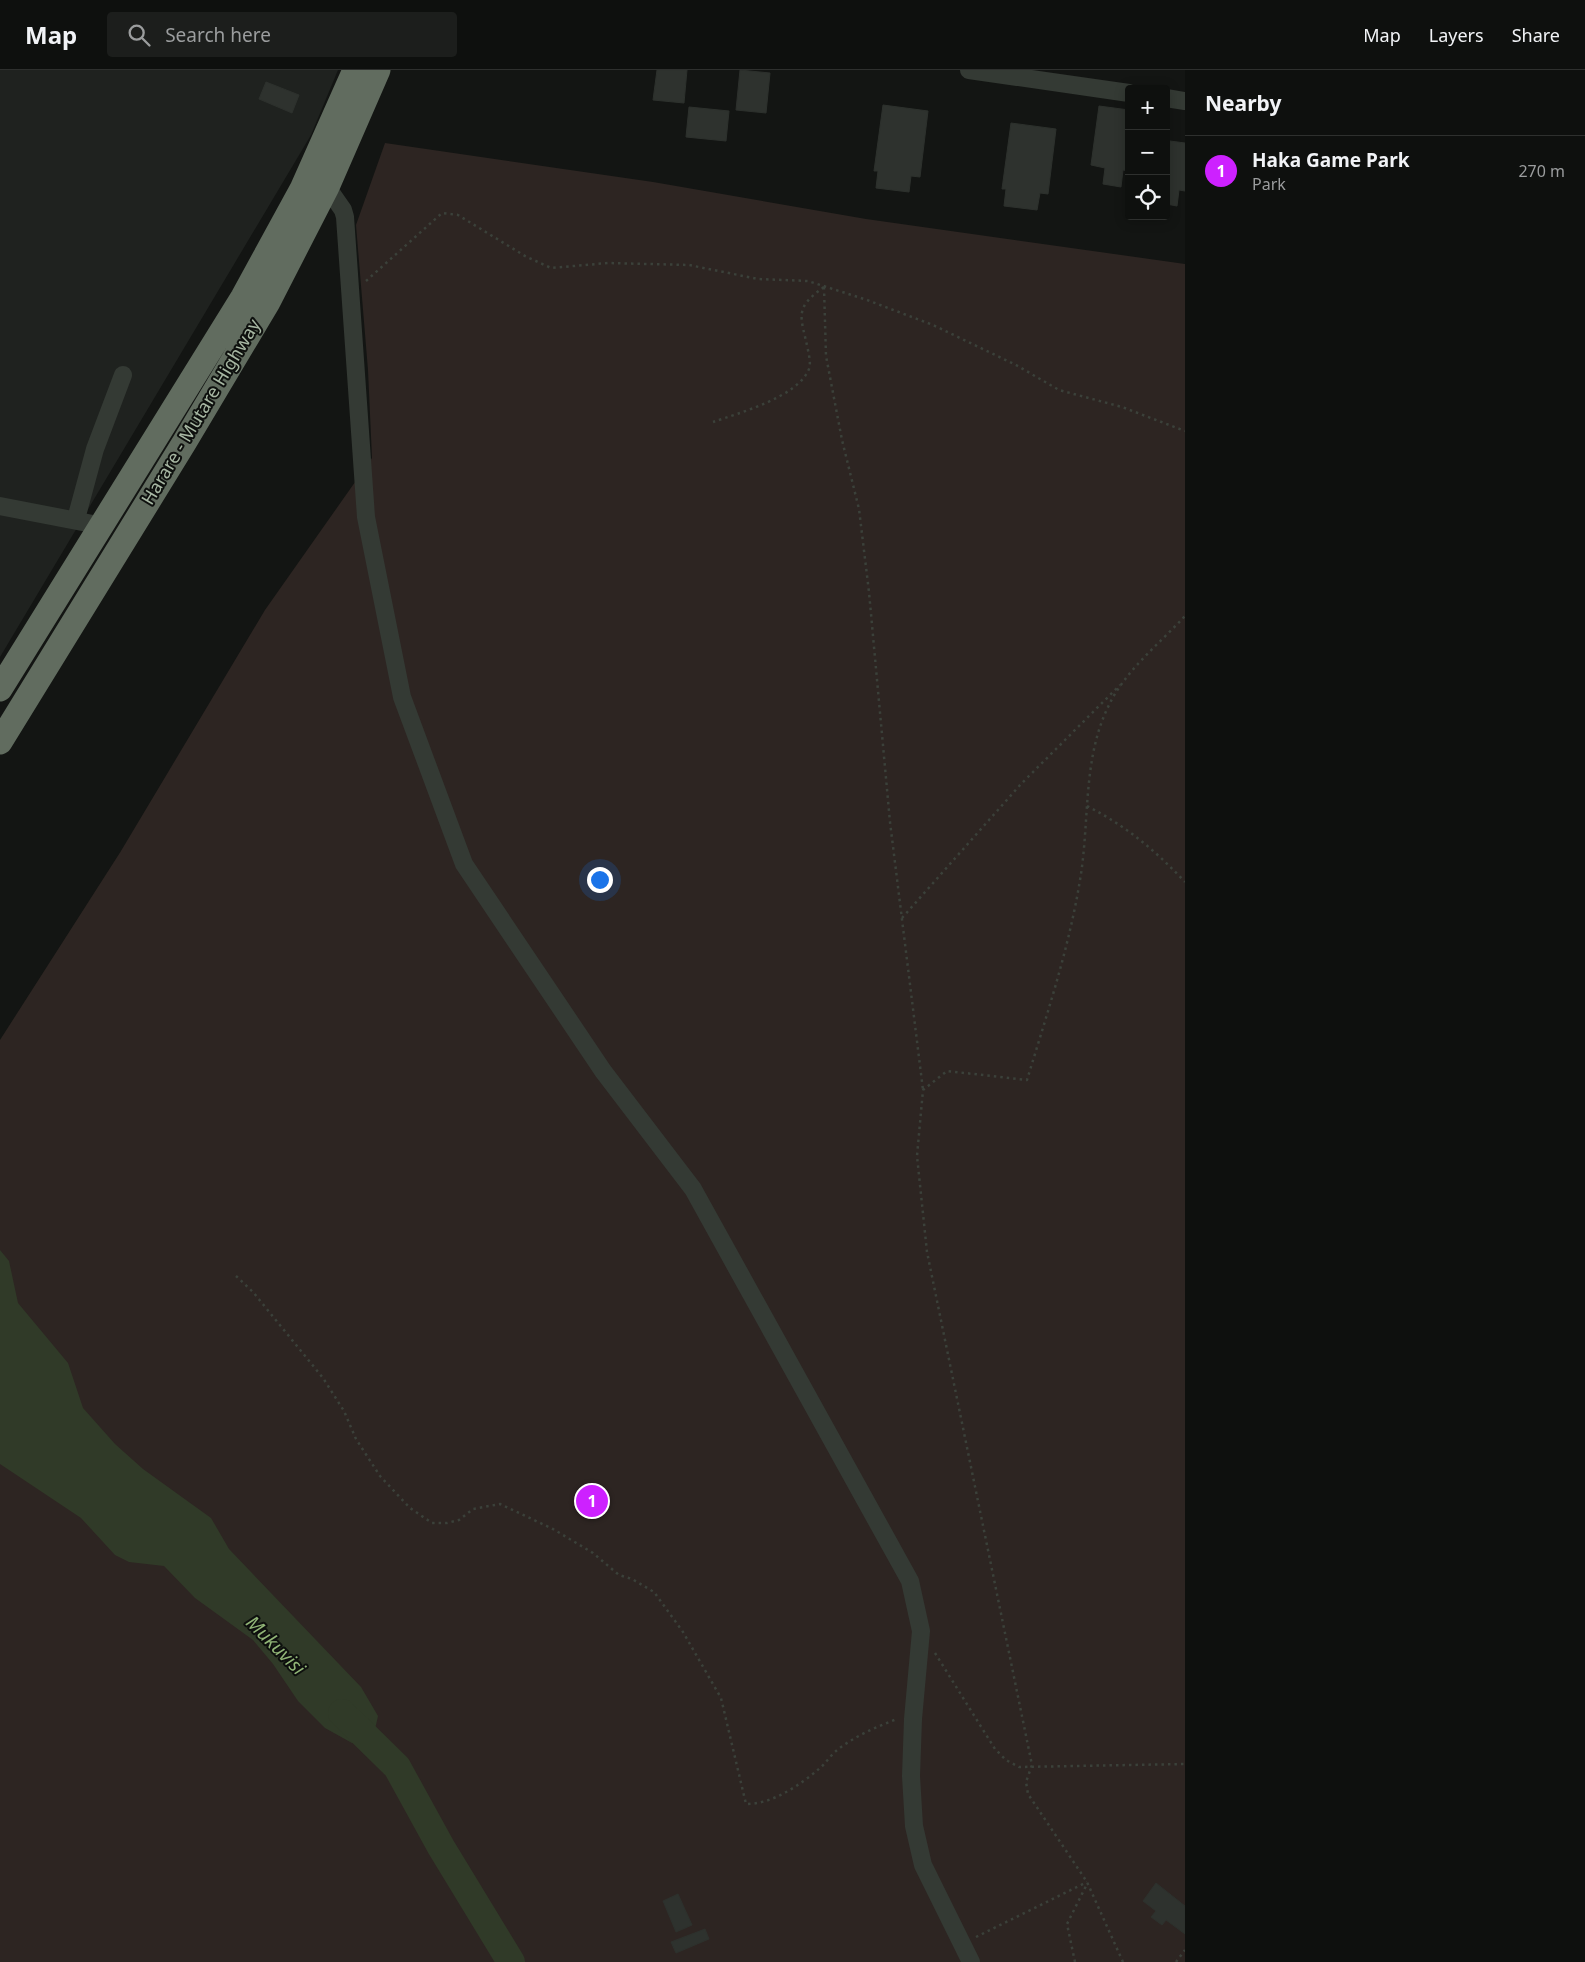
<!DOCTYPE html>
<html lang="en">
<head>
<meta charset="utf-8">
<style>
	body { margin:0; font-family:"Noto Sans",sans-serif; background:#1c1e1c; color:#f1f3f6 }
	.controls { position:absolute; right:15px; top:15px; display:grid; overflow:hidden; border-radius:5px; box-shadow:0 2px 12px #0003 }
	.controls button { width:45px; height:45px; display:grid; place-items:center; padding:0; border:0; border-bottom:1px solid #2e302e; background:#0e100e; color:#f1f3f6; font:25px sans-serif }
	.you { position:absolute; left:599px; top:809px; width:18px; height:18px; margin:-12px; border:4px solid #fff; border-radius:50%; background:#1a73e8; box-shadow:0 0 0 8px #1a73e833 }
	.badge { display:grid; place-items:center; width:32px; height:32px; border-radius:50%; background:#cd21ff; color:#fff; font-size:16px; font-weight:700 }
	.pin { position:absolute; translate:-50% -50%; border:2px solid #fff; box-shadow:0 1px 5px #0006 }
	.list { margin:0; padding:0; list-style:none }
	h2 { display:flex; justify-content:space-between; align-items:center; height:65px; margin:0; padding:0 20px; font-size:21px }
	h2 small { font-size:16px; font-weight:400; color:#9b9d9e }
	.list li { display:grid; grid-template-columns:32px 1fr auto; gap:15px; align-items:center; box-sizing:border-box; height:70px; padding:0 20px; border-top:1px solid #2e302e }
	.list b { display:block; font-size:19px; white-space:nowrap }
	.list p { margin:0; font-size:16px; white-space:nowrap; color:#9b9d9e }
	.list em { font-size:16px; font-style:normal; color:#9b9d9e }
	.icon { flex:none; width:28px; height:28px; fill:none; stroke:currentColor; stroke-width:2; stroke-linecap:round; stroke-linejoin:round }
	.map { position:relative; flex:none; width:1185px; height:1892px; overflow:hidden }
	header { display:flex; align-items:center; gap:30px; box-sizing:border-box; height:70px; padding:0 25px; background:#0e100e; border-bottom:1px solid #2e302e }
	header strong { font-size:24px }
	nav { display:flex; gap:28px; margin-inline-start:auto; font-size:18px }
	.search { width:350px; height:45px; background:#1c1e1c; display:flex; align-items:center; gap:12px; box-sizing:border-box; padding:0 18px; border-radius:5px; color:#9b9d9e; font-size:19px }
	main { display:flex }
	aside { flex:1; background:#0e100e }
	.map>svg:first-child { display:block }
	.built { fill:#1f221f }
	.green { fill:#2d2522 }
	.water { fill:#303a28 }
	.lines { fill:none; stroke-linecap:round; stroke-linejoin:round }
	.river { stroke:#303a28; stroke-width:28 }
	.building { fill:#2e322e; stroke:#2d312d }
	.path { stroke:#3b413a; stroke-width:2.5; stroke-dasharray:2.5 4; stroke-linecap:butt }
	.minor { stroke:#343a34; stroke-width:18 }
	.highway { stroke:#616c5f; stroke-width:25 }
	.labels { text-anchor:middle; stroke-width:4; stroke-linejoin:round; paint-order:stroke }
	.street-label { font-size:18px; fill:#a7b7a3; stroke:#0e100e }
	.water-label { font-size:19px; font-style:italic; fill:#91b577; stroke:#0e100e }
</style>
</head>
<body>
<header>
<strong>Map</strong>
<div class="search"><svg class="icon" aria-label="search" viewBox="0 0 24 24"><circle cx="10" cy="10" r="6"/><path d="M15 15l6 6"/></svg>Search here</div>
<nav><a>Map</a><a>Layers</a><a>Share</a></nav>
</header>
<main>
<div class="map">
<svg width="1185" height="1892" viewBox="0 0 1185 1892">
	<rect width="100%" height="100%" fill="#131513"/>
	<path class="built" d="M0,0H338L311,65L0,587Z"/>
	<path class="green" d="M385,73L653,112L866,149L1185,194V1892H0V970L121,781L265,540L372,388L368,300L356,155Z"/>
	<path class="water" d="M0,1180L9,1191L18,1233L68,1293L83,1338L115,1374L143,1399L211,1448L229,1479L361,1617L378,1646L373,1668L352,1673L325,1658L298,1631L273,1594L253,1570L195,1528L164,1496L129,1492L115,1485L81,1448L0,1394Z"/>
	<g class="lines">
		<path class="river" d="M342,1643L397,1697L441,1777L511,1892"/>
	</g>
	<path class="building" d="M657,0H687L684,33L653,30Z
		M740,0L770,3L766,43L736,40Z
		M266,12L299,25L292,43L259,29Z
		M883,35L928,41L920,107L911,106L909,122L876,118L878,101H874Z
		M1099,36L1129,40V101L1123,100L1121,117L1103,114L1105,98L1091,95Z
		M689,37L729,41L726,71L686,67Z
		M1011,53L1056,59L1048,124L1040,123L1037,140L1004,136L1006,119H1002Z
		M1170,71L1185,73V121L1179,120L1177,136L1166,134V78L1169,79Z
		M1156,1813L1185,1836V1864L1166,1850L1162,1855L1151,1847L1156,1841L1143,1831Z
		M678,1824L692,1855L676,1862L663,1831Z
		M705,1859L709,1869L676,1883L671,1872Z"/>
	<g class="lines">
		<path class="path" d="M366,211L442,143L458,145L525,186L551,198L608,193L689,195L758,209L808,211L867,230L933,255L1016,295L1059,320L1122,337L1185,361
			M824,217L826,286L842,370L859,439L869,522L890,752L923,1020
			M713,352C739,343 798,327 809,299C811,293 809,286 808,280C801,246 793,239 824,217
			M1087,736C1126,756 1155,780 1185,812
			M902,848L1021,714L1120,615
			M236,1206L253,1222L323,1308L344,1341L356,1369L380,1406L410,1438L432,1453H447L459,1450L473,1439L500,1434L553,1459L593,1483L619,1505L632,1509L654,1522L683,1562L721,1628L746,1734C773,1734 800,1715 820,1698C826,1693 830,1686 836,1681C853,1667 876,1657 897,1649
			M935,1583L995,1679L1006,1690L1019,1697L1185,1694
			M976,1867L1087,1812
			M1075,1892L1067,1854L1087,1814
			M1123,1892L1087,1812L1028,1724L1026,1712L1032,1695L927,1182L917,1086L923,1020L947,1001L1027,1010C1047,944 1069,878 1080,810C1090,752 1082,689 1109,635C1125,601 1159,574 1185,546
			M1176,1892L1185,1880"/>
		<path class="minor" d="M969,0L1129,23
			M1166,28L1185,31
			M327,117L343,140L345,147L366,447L402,627L464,794L603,1001L693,1119L910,1511L921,1561L913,1649L911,1706L914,1756L923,1795L971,1892
			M0,436L103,456
			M76,449L95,379L123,305"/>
		<path class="highway" d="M0,619L243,227L302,119L355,0
			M0,672L184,373L268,232L327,117L378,0"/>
	</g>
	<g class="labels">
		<g class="street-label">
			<text transform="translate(201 342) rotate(-59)" y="6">Harare - Mutare Highway</text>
		</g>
		<g class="water-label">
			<text transform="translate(276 1575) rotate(45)" y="7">Mukuvisi</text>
		</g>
	</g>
</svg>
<div class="controls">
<button>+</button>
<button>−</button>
<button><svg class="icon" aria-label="locate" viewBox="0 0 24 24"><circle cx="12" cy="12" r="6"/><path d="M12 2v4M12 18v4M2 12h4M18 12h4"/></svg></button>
</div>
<div class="you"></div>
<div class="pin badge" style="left:592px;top:1431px">1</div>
</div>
<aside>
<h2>Nearby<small></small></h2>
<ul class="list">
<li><span class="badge">1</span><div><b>Haka Game Park</b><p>Park</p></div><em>270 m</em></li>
</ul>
</aside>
</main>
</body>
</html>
